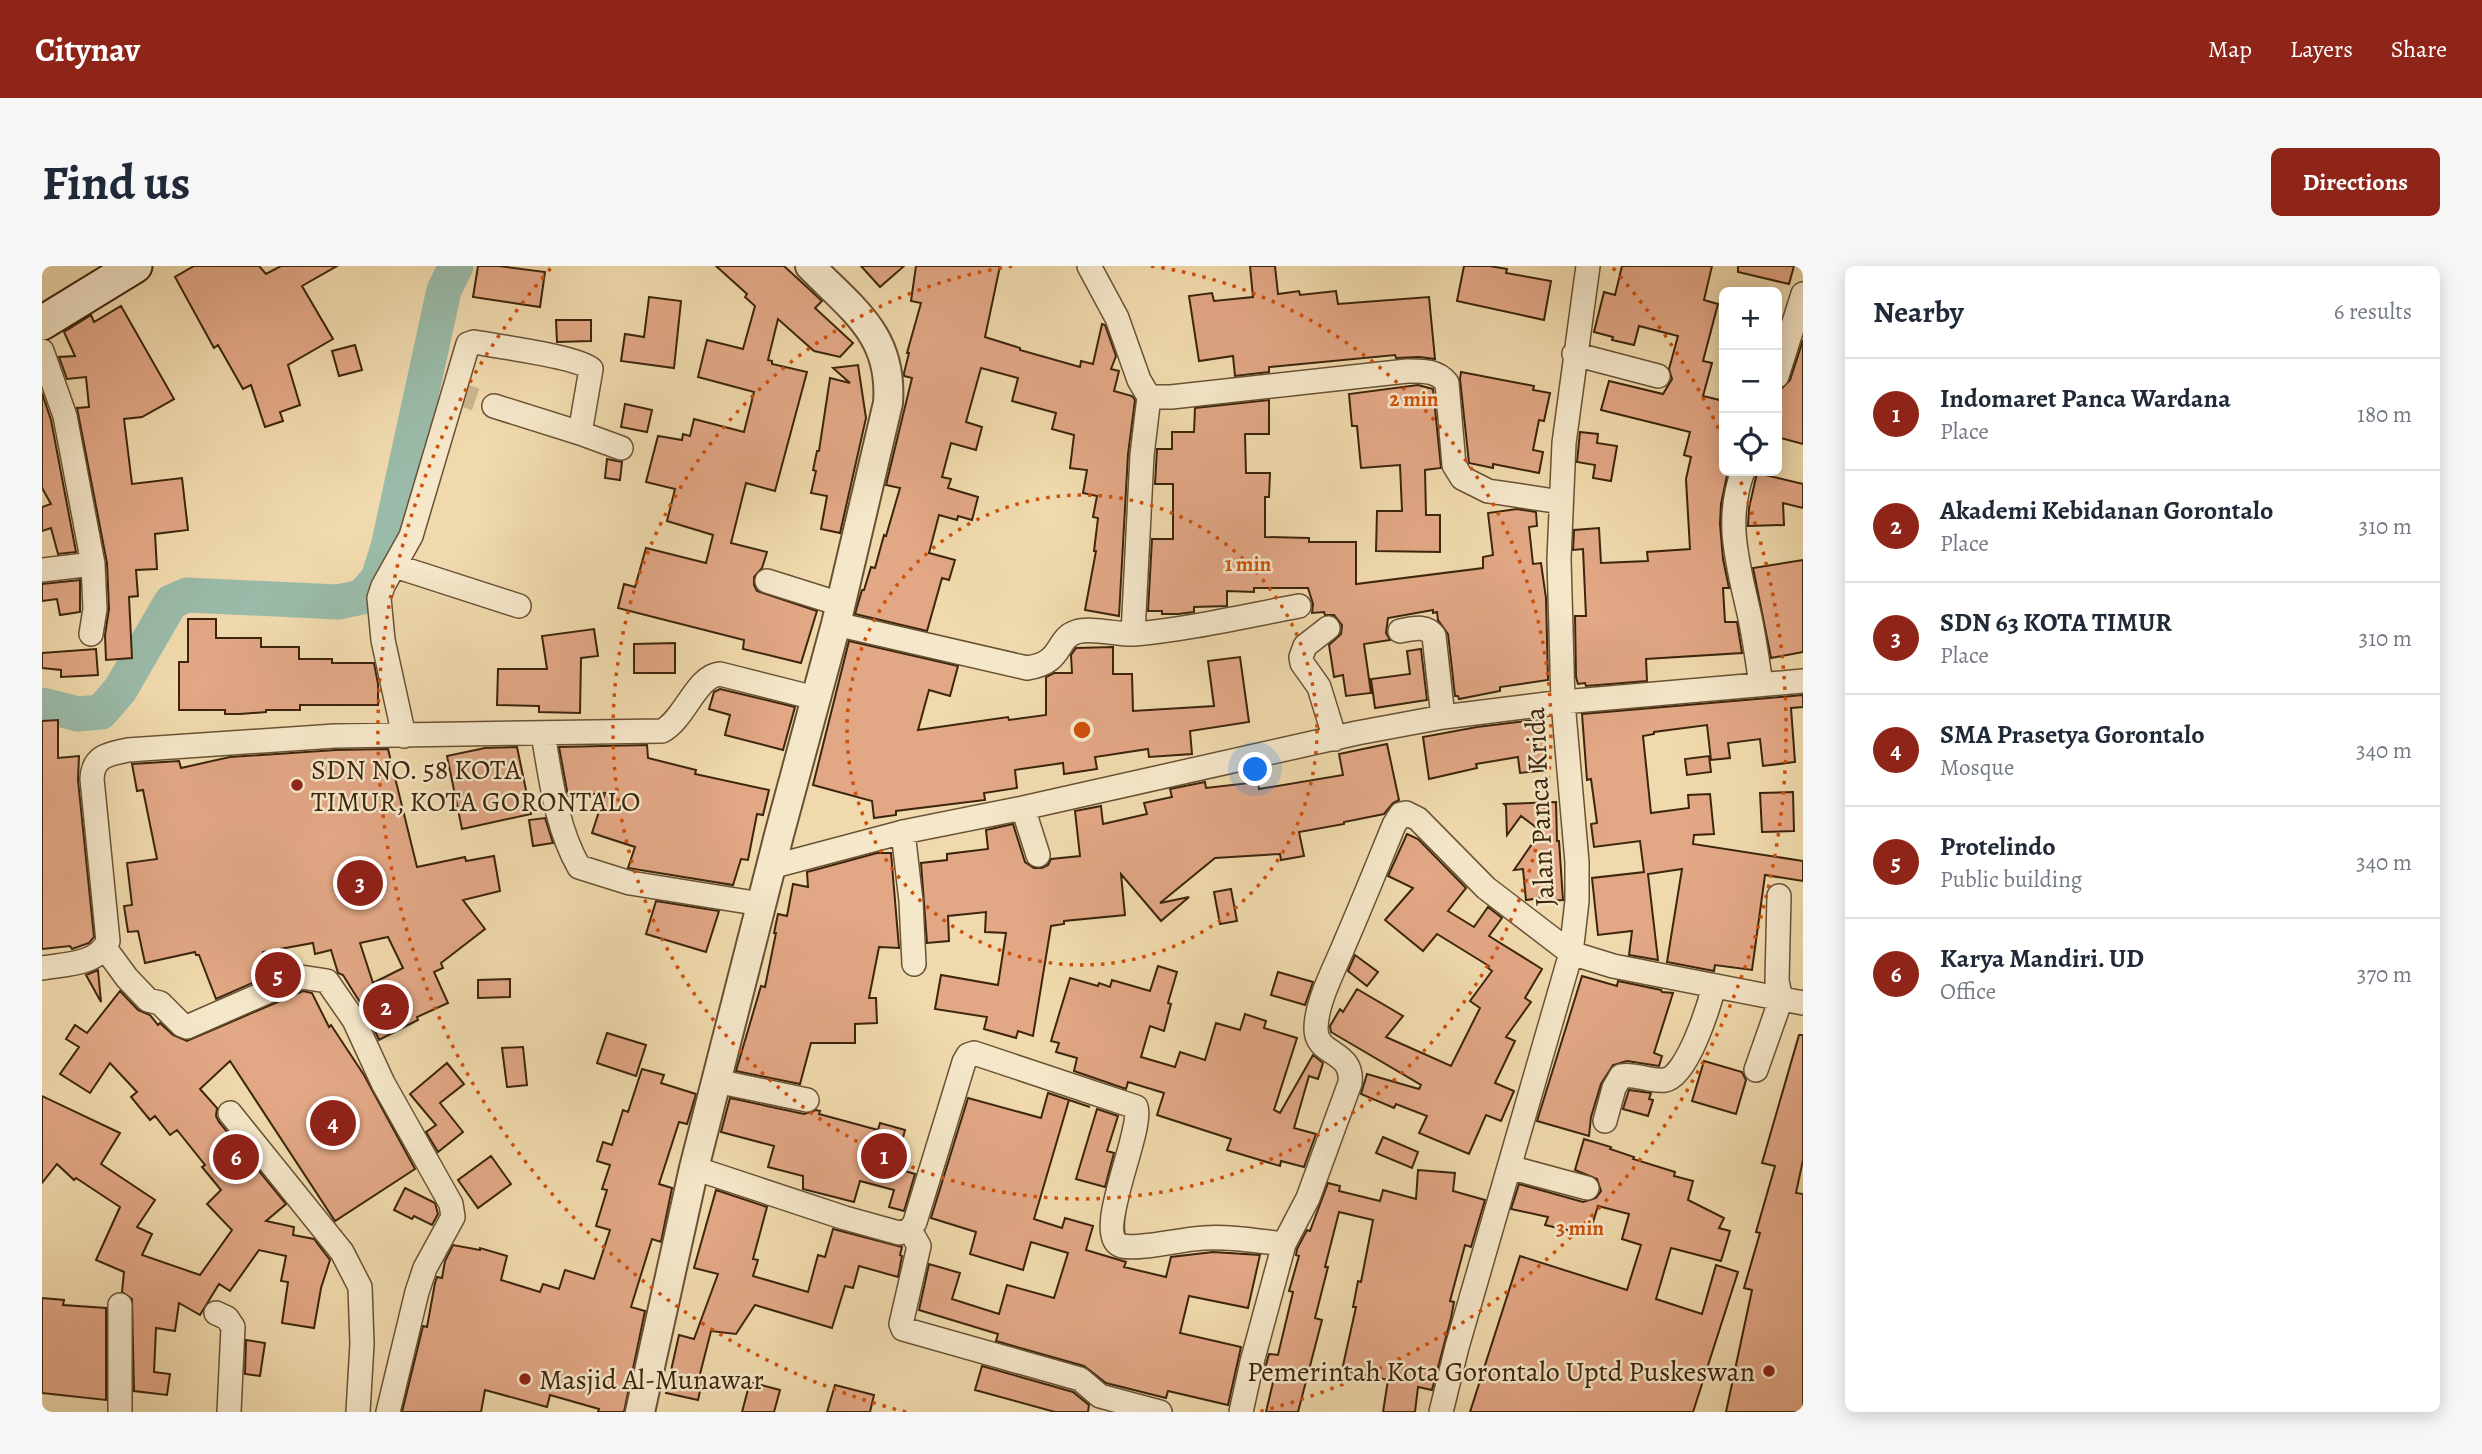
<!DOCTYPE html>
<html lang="en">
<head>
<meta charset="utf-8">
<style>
	body { margin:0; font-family:Alegreya,serif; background:#f6f6f7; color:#1f2937 }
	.controls { position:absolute; right:21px; top:21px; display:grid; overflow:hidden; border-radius:10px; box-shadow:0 4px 18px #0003 }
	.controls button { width:63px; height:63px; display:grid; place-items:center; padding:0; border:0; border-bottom:2px solid #e0e1e3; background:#fff; color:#1f2937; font:35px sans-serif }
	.you { position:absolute; left:1214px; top:504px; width:24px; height:24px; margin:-18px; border:5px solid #fff; border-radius:50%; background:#1a73e8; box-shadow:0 0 0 10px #1a73e833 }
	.badge { display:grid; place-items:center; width:46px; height:46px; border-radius:50%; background:#8f2418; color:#fff; font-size:23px; font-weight:700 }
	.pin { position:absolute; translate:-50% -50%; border:4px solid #fff; box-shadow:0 2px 7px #0006 }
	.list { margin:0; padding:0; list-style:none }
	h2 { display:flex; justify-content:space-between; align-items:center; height:91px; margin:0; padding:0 28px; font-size:30px }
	h2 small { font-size:23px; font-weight:400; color:#747a83 }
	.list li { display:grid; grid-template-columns:46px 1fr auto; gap:21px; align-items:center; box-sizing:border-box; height:112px; padding:0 28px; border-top:2px solid #e0e1e3 }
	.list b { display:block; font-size:26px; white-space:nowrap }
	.list p { margin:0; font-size:23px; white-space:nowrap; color:#747a83 }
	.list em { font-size:23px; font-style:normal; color:#747a83 }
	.icon { flex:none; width:38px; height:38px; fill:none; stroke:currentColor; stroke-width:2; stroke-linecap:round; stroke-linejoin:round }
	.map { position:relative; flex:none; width:1761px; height:1146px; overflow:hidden; border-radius:10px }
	header { display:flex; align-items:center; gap:42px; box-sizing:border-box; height:98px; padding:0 35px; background:#8f2418; color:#fff }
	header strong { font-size:33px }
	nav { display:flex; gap:38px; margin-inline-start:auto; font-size:24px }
	.intro { display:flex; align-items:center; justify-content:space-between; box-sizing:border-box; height:168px; padding:0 42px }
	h1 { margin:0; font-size:49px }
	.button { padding:18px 32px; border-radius:10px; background:#8f2418; color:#fff; font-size:24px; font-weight:700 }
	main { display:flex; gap:42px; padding:0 42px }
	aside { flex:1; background:#fff; border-radius:10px; box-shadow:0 4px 18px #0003 }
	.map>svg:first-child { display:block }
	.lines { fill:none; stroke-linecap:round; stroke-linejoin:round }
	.river { stroke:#9abba9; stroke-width:35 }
	.building { fill:#e2a785; stroke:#3c250c; stroke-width:2; fill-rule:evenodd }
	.minor-tunnel { stroke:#ccb68d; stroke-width:23; stroke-dasharray:23 11; stroke-linecap:butt }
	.minor-casing { stroke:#695234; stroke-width:26 }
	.tertiary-casing { stroke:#695234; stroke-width:32 }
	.secondary-casing { stroke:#3c250c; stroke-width:37 }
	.minor { stroke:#f5e7ca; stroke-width:23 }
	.tertiary { stroke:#f5e7ca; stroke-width:28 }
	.secondary { stroke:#f5e7ca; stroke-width:33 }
	.ring { fill:none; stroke:#ce510c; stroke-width:3.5; stroke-dasharray:3.5 7 }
	.poi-dot { fill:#8f2418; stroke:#f5e7ca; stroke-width:2.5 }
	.labels { text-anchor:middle; stroke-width:5; stroke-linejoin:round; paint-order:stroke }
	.poi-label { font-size:28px; fill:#3c250c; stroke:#f5e7ca; text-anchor:start }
	.street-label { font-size:28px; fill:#3c250c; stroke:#f5e7ca }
	.centre { fill:#ce510c; stroke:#f5e7ca; stroke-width:3.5 }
	.ring-label { font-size:21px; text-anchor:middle; font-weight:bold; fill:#ce510c; stroke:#f5e7ca; stroke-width:5; stroke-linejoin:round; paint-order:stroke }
</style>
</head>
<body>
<header>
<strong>Citynav</strong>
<nav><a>Map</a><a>Layers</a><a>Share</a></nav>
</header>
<div class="intro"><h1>Find us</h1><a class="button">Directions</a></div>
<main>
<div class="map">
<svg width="1761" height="1146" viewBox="0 0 1761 1146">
	<rect width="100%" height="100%" fill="#f0daad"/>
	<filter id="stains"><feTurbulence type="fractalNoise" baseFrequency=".00286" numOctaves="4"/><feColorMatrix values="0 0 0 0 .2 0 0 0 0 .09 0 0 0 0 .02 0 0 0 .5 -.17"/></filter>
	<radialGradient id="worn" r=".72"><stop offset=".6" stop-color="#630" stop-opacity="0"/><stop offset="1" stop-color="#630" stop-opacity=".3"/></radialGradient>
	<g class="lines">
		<path class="river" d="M0,439L36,448L59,446L78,424L129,336L145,329L296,336L320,331L336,313L346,281L402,24L414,0"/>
	</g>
	<path class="building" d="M152,0H217L224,8L239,0H295L260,20L291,73L246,99L258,139L238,146L241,155L223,161L209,119L201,123L176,79L172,82L133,11Z
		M436,0H457L503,6L498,41L431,31Z
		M674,0H742L780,35L773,42L811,77L798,91L772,85L736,53L726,94L730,95V98L765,106L733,225L704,217L689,277L725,286L720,302L712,311V319L715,325L775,345L759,397L701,383L702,374L576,342L582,318L593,321L604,282L664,297L671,269L625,255L633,223L604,216L616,170L640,174L641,168L648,170L652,153L702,166L712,126L656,111L665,74L701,83L713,40L703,31L705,28Z
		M819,0H862L838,21Z
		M874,0H958L943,71L978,82V84L1038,101L1039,95L1051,98L1060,58L1063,59L1074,90L1069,103L1077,105L1072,125L1090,130L1093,134L1086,188L1077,350L1043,344L1054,285H1052L1056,252L1051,251L1055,230L1041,227L1045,204L1028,202L1032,169L1010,163L1014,147L970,135L976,112L939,102L924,156L940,161L934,184L909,177L900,211L909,213L906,222L936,231L930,254L916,250L915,254L897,249L887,287L913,294L907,314L900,312L885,365L813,348L820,324H822L829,301L833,302L842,269L844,270L858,222L844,219L870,112L862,110V107L867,87H865L879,37L869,35Z
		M1208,0H1233L1236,28L1257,25L1258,29L1294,25L1296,38L1387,31L1393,93L1377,91L1354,92L1353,89L1227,101V106L1193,110L1191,90L1157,95L1147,30L1170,27L1172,35L1211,31Z
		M1422,0H1448L1465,3L1464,7L1509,15L1502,54L1415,35Z
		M1580,0H1670L1662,34L1676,38L1661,95L1670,97L1661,130L1682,135V205H1686L1679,238L1678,258L1681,293L1687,322H1681L1683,356H1695L1700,387L1604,393L1605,415L1544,420L1543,417L1536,418L1534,411L1533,350H1544L1541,283L1531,284L1532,264L1557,262L1559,297L1606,295L1605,286L1648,283L1644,213L1649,191L1642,189L1648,166L1559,144L1567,115L1621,128L1630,113L1627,103L1636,70L1597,60L1592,79L1570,74L1571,71L1552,66L1562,26L1573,29Z
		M1696,0H1752L1747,18L1696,6Z
		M607,31L639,35L632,102L579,95L583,68L602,71Z
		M79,40L132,133L100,151L82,153L90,218L140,212L146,264L113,268L115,303L94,304L96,330L87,331L90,392L64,394L63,369L67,343L65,297L35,142L47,141L44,111L25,113L17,91L33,90L22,66L49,49L52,56Z
		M514,54H549V75L515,76Z
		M1761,74V178L1735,171V139L1739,123L1748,114Z
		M313,79L320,104L297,110L290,85Z
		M816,99L824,152L798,267L779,263L785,230L769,227L774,205L771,204L775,185H777L788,112L808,117L791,102Z
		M1419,106L1492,120L1491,124L1508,127L1502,155L1497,154L1491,184L1501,186L1497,207L1451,198V202L1427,197L1418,113Z
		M1376,119L1391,123L1399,202L1383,204L1384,249H1398V286L1334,285L1335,245H1360L1358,199L1319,202L1315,160H1310L1307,128Z
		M0,127L9,154L34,286L16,288L9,262L0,265V241L9,238L0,222Z
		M1227,134V168H1203L1204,207H1228L1227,231H1223V271L1267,272V276H1314V318L1441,302V291L1451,289L1446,247L1475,243L1494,246L1495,260L1487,261L1491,298L1499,297L1504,332L1506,414L1458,421V425L1417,433L1416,430H1413L1406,368L1396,354L1395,346L1391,347V344L1346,352L1344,367L1348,374L1322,378L1329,427L1304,430L1301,409L1292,411L1287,379L1299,368L1300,359L1292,349H1283L1282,346L1270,347L1271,338L1266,322H1212V326L1185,325V340L1152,341V346L1136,348H1120V345H1106L1110,273H1131V218H1113L1115,183H1130V166H1152L1153,142Z
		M583,138L610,144L605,166L579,161Z
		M1538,166L1556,168L1555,177L1575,180L1569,215L1551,212L1553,199L1535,196Z
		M565,193L580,196L578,214L563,212Z
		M1715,207L1761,218V242L1741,237L1742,259L1706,260L1707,242Z
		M1761,294V386L1729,392L1711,302Z
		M38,314V346L18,349L15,333L0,335V318Z
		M146,353H174V372H219V381H257V393H290V397H332L336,418V439H258V444H224V446L198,448H183V444H137V396H146Z
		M552,363L556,390L539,392L538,447L497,446V440L455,439L456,403H505L500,370Z
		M807,375L916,400L908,430L887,424L876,464L966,451L967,454L1004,449V411L1012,407H1030L1029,389L1034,382L1071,381V408H1090L1091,445L1172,440L1166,395L1198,391L1207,456L1148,465L1150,488L1107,491L1106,483L1053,491L1055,503L1022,508L1021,497L973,504L975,522L942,527L943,534L854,545V549L832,552L830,535L771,519Z
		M633,377V407H592V378Z
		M54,383L56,409L19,411V404L0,402V387Z
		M1379,383L1385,434L1333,442L1329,413L1368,408L1365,385Z
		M678,423L753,441L741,484L683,469L688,449L667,443L672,426Z
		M1761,429V441L1749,442L1753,496L1721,500L1718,473L1686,477L1688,492L1669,494L1665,459L1612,466V468L1601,470L1609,547L1647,542L1646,529L1668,528L1672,568L1652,569L1651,578L1761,595V615L1723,609L1710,704L1673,699L1672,705L1625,696L1640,603L1606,608L1616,694L1587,689L1590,665L1556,669L1550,612L1602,606L1598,575L1552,581L1549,558L1555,557L1549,513L1545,514L1540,448Z
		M1501,453L1505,504L1478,507L1476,491L1434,498L1435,502L1387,513L1381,471L1435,461Z
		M16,454V492L37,490L36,514L52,671L47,677L30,683L28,680L0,683V455Z
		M1345,478L1357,534L1351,537L1342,548L1302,556V558L1257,566L1262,590L1239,594L1238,588L1173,592L1118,637L1147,631L1119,655L1079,608L1083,649L1022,655V658L1009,660L991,770L976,765L974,772L942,763L945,751L893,743L899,709L956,719L964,667L943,666L944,646L906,650L907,675L885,677L879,597L905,594V588L946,583L944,564L971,558L983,596L992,602H1000L1006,599L1009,593L1038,590L1033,545L1059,540L1061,558L1105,548L1102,537L1130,531L1128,523L1163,516L1164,522L1216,516L1217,523L1301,509L1297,488Z
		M605,479L606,492L654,504L653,508L727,524L721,549L715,548L706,594L699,593L691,619L586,602L593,581L550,567L563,527L526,530L517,481Z
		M475,481L489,548L420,563L405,490L443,482Z
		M346,483L375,601L423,591L424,595L452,590L458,625L421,634L443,663L399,697L401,702L392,706L406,737L375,751L376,754L337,774L324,746L301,709L296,707L289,684L273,688L271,677L221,686L228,709L174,733L157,689H154L153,686L103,697L96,665L86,666L82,640L90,639L85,597L115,593L101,524L95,525L90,498L137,495L139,502L188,491L294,484ZM346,671L361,702L331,717L318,677Z
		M1667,490L1669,506L1645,509L1643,493Z
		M1751,526L1752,565L1720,566L1718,527Z
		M1514,536L1515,575H1517L1521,634L1506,635V631L1484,634L1481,603L1472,604L1499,565L1479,550L1465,569L1464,540L1462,538Z
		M503,552L511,577L491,580L487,554Z
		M1365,568L1376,573L1424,622L1406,645L1432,661L1446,641L1460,652L1447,670L1500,703L1483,732L1489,736L1464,771L1473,775L1453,817L1472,825L1459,855L1444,849L1427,888L1377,867L1385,850L1354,838L1352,842L1319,828L1325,808L1377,823L1379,819L1289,766L1288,760L1298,743L1301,746L1315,723L1361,750L1344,771L1409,800L1438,742L1428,735L1450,705L1446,702L1447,700L1395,668L1381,685L1343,654L1371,622L1346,610Z
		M835,587H849L857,682L837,681L827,732H834L835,757L813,758V777H769L758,818L694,805L719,720L723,721L734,667H732L736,648L745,650L751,618L766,621L765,606Z
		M1189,623L1195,655L1178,658L1172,626Z
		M614,635L677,645L664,686L604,668Z
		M1313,689L1336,706L1325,720L1306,705Z
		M1116,700L1135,706L1126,737L1129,738L1122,765L1108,760L1099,791L1133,801L1138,786L1163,794L1174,757L1198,764L1203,748L1224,755L1222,762L1255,772L1232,844L1238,847L1271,789L1281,797L1276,813L1267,810L1252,862L1274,868L1262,901L1239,895L1238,900L1185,884L1189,873L1115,849L1122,827L1086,816L1084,823L1032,805L1035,792L1014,786L1017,777L1009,775L1028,712L1056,720L1057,717L1068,721L1070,714L1108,725Z
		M56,704L59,736L44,709Z
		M1236,706L1271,716L1263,739L1229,729Z
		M1540,710L1575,720L1576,715L1619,724L1620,726L1631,727L1612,787L1620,790L1617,800L1585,795L1571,799L1559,818L1549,851L1547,870L1495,855Z
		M468,713V731L436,732V714Z
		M78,725L96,744L108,749L116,759L118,757L131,769L145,775L261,725L270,727L287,761L289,759L322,809L373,903L293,955L188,795L158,823L175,842L174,850L177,856L244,938L224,955L252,961L251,969L272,973L288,994L279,1022L272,1062L240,1057L246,1016L239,1015L244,990L217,984L188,1025L177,1018L158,1049L137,1037L133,1065L114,1062L112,1106L128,1108L125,1129L92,1125L90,1033L80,1026L82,1006L54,994L78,941L34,912L32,914L15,898L0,917V830L78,867L59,898L113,934L95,961L110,968L100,989L158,1009L190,964L165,938L179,924L160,901L163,899L135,864L128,869L113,850L108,854L89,831L95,826L68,797L48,827L18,808L37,781L24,773L33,759L45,767Z
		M565,767L604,779L594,810L555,797Z
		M1757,769H1761V894L1754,927L1761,928V1146H1684L1710,1024L1702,1022L1718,967L1714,966L1733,900L1720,897Z
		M481,781L485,819L465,821L460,782Z
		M1662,795L1700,806L1704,814L1694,848L1650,835Z
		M405,797L422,818L398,837L421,866L396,886L384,866L394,859L368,828Z
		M600,803L622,809L619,817L654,828L645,858L637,856L617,918L630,922L619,976L610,973L589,1041L603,1045L582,1146H556L557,1143L508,1129L505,1141L443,1124L439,1146H360L381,1060L385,1061L393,1017L395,1011L400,1012L403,995L411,979L438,984V982L465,990L459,1014L498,1026L501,1018L517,1023L523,1004L552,1013L568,964L554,960L565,924L560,923L568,899L555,895L561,876L570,879L581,844L586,846Z
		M1587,824L1609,827L1607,833L1611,834L1606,850L1581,843Z
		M1006,827L1048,841L1027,834L992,953L1020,962L1023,952L1051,960L1044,984L1084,996L1082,1001L1124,1011L1129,991L1171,986L1218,989L1206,1042L1147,1030L1138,1067L1199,1081L1186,1139L1126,1125L1124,1132L1064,1117L1042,1100L954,1075L956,1068L877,1044L887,998L918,1007L910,1033L957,1048L965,1019L1012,1032L1026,987L989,976L981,1004L928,988L934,966L889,952L926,832L999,852Z
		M688,832L762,848L774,844L778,845L777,848L836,864L838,857L863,864L853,902L873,908L862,945L847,941L852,924L818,915L812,936L761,923V910L726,901L732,880L679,866Z
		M1055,843L1076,850L1065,885L1072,887L1063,921L1034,913Z
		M1341,871L1376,886L1370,902L1334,887Z
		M1542,873L1569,881L1568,883L1592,891L1591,893L1633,906L1632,910L1651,915L1646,934L1682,952L1677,962L1688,965L1679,995L1629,982L1614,1033L1660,1048L1674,999L1696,1006L1651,1146H1428L1478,990L1585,1024L1599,979L1580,973L1587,948L1556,940L1547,969L1503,959L1506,951L1469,943L1477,918L1541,936L1554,932L1559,925L1555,913L1533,904Z
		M449,890L469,918L436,942L416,914Z
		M1376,904L1413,907L1411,925L1443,934L1429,981L1423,979L1408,1035L1412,1036L1409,1052L1390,1124L1376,1121L1373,1146H1341L1346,1114L1300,1104L1314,1041H1311L1316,1015L1319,1016L1331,954L1297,946L1283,1001H1286L1273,1052L1280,1054L1256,1146H1224L1233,1108L1222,1106L1227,1088L1236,1089L1251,1026L1247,1025L1257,990L1254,989L1255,983L1265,964L1268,965L1286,917L1298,920L1297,925L1338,935L1341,924L1374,933Z
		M363,922L393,937L396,948L390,959L372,950L370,953L352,944Z
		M674,924L725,941L711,993L716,994L711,1010L766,1026L776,989L783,991L791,963L860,981L858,989L860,990L856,1011L817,1000L811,1022L803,1020L790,1062L713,1039L694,1068L669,1065L657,1112H661L656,1134L624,1127L637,1069L652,1073L676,1008L652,1002Z
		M0,1032L22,1034L21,1039L64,1042V1134L0,1127Z
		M204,1074L223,1077L218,1110L203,1108Z
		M940,1100L1031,1126L1047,1139L1046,1146H1013L933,1124Z
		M708,1116L738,1124L732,1146H700Z
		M793,1119L832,1129L828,1146H785Z"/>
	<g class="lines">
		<path class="minor-tunnel" d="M412,126L452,140"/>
		<g class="minor-casing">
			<path id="minor" d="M1047,0L1075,52L1097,114L1107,131L1100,189L1091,368
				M0,85L23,150L51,298L53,343L49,368
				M1532,88L1616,110
				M1735,110L1761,28
				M1107,131H1129L1365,105C1380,105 1395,104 1405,117L1412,199L1420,212L1446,225L1519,236
				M538,167L579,182
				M1701,205C1683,254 1695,294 1706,343C1712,368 1715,393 1719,418
				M353,300L477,340
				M0,304L51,298
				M725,315L798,338
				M794,358L985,402C1022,397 1013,373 1034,366C1050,361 1076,369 1093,368C1148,363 1203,350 1257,340
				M1286,362L1263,380L1259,391L1260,397L1277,421L1293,473
				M1358,365C1370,363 1384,358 1392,370L1401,451
				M501,468C509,513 514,561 537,601L588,617L719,638
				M362,470L341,374L337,332L341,320L369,270L426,78L432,76C454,80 537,91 549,103L538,167L452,140
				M981,542L996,589
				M861,566L869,635L872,698
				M729,601L861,566L981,542L1315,467L1401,451L1521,436L1761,415
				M63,682L85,712L106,734L118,737L140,759L145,761L259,711L285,715L312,754L341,817L409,938L411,951L383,1002L375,1026L346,1146
				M0,702C22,698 56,699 66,675L50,513C51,490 66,488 86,484L293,470L620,465C643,453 654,410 678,408L773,432
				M1714,804L1739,733L1735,715L1737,630
				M674,815L765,834
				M188,847L300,986L318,1021L320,1078L316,1146
				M1563,855L1572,822L1579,810C1593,807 1608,816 1623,814C1645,811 1667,740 1672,720
				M1467,901L1545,922
				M652,902L803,952L857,967L868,964L873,956L922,796L926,789L932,787L1094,841C1102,865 1049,971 1080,980C1097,984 1141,973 1161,972C1188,970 1216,975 1242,978
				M868,964L877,980L859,1058L861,1063L1038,1113L1058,1130L1118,1146
				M78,1039V1146
				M174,1047L185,1052L191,1061L187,1146
				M1199,1146L1210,1096L1242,978L1266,932L1308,817C1312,784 1274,790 1274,763C1274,736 1293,702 1303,677C1320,638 1336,598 1352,559L1359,548L1364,547L1376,553L1444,622L1529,687L1571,700L1761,737
				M1399,1146L1415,1081L1529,687L1535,635V596L1521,436L1517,293L1522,177L1546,0"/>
		</g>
		<g class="tertiary-casing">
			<path id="tertiary" d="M598,1146L652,902L737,569L794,358L846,137C851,69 811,44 768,0"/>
		</g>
		<g class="secondary-casing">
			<path id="secondary" d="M0,57L93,0"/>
		</g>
		<use href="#minor" class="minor"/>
		<use href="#tertiary" class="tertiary"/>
		<use href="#secondary" class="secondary"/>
	</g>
	<g class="ring">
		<circle cx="1040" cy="464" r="235"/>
		<path d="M1109 0A469 469 0 1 1 971 0"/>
		<path d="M864 1146A704 704 0 0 1 509 2M1571 2A704 704 0 0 1 1681 172M1695 206A704 704 0 0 1 1216 1146"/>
	</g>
	<g class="poi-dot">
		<circle cx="255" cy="519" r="7"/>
		<circle cx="1727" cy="1105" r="7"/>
		<circle cx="483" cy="1113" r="7"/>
	</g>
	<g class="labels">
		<g class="poi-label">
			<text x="269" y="513">SDN NO. 58 KOTA<tspan x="269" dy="32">TIMUR, KOTA GORONTALO</tspan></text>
			<text x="1713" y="1115" text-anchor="end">Pemerintah Kota Gorontalo Uptd Puskeswan</text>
			<text x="497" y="1123">Masjid Al-Munawar</text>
		</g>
		<g class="street-label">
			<text transform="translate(1497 541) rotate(-93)" y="10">Jalan Panca Krida</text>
		</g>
	</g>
	<circle cx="1040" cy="464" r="10" class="centre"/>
	<g class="ring-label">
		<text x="1372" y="140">2 min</text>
		<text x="1206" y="305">1 min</text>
		<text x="1538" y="969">3 min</text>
	</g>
	<rect width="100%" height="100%" filter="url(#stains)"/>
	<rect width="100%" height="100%" fill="url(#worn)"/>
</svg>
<div class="controls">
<button>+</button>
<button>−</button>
<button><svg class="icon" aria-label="locate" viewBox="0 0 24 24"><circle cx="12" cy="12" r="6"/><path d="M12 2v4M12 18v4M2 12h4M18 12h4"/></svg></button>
</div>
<div class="you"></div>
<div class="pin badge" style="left:842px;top:890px">1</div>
<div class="pin badge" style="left:344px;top:741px">2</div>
<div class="pin badge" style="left:318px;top:617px">3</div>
<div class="pin badge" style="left:291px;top:857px">4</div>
<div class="pin badge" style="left:236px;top:709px">5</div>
<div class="pin badge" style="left:194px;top:891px">6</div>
</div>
<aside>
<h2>Nearby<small>6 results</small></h2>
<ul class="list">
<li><span class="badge">1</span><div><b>Indomaret Panca Wardana</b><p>Place</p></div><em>180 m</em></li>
<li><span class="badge">2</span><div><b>Akademi Kebidanan Gorontalo</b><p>Place</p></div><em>310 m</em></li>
<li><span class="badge">3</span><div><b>SDN 63 KOTA TIMUR</b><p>Place</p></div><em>310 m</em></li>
<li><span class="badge">4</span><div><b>SMA Prasetya Gorontalo</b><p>Mosque</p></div><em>340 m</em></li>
<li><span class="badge">5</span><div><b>Protelindo</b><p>Public building</p></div><em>340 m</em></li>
<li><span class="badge">6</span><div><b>Karya Mandiri. UD</b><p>Office</p></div><em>370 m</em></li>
</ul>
</aside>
</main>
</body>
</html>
